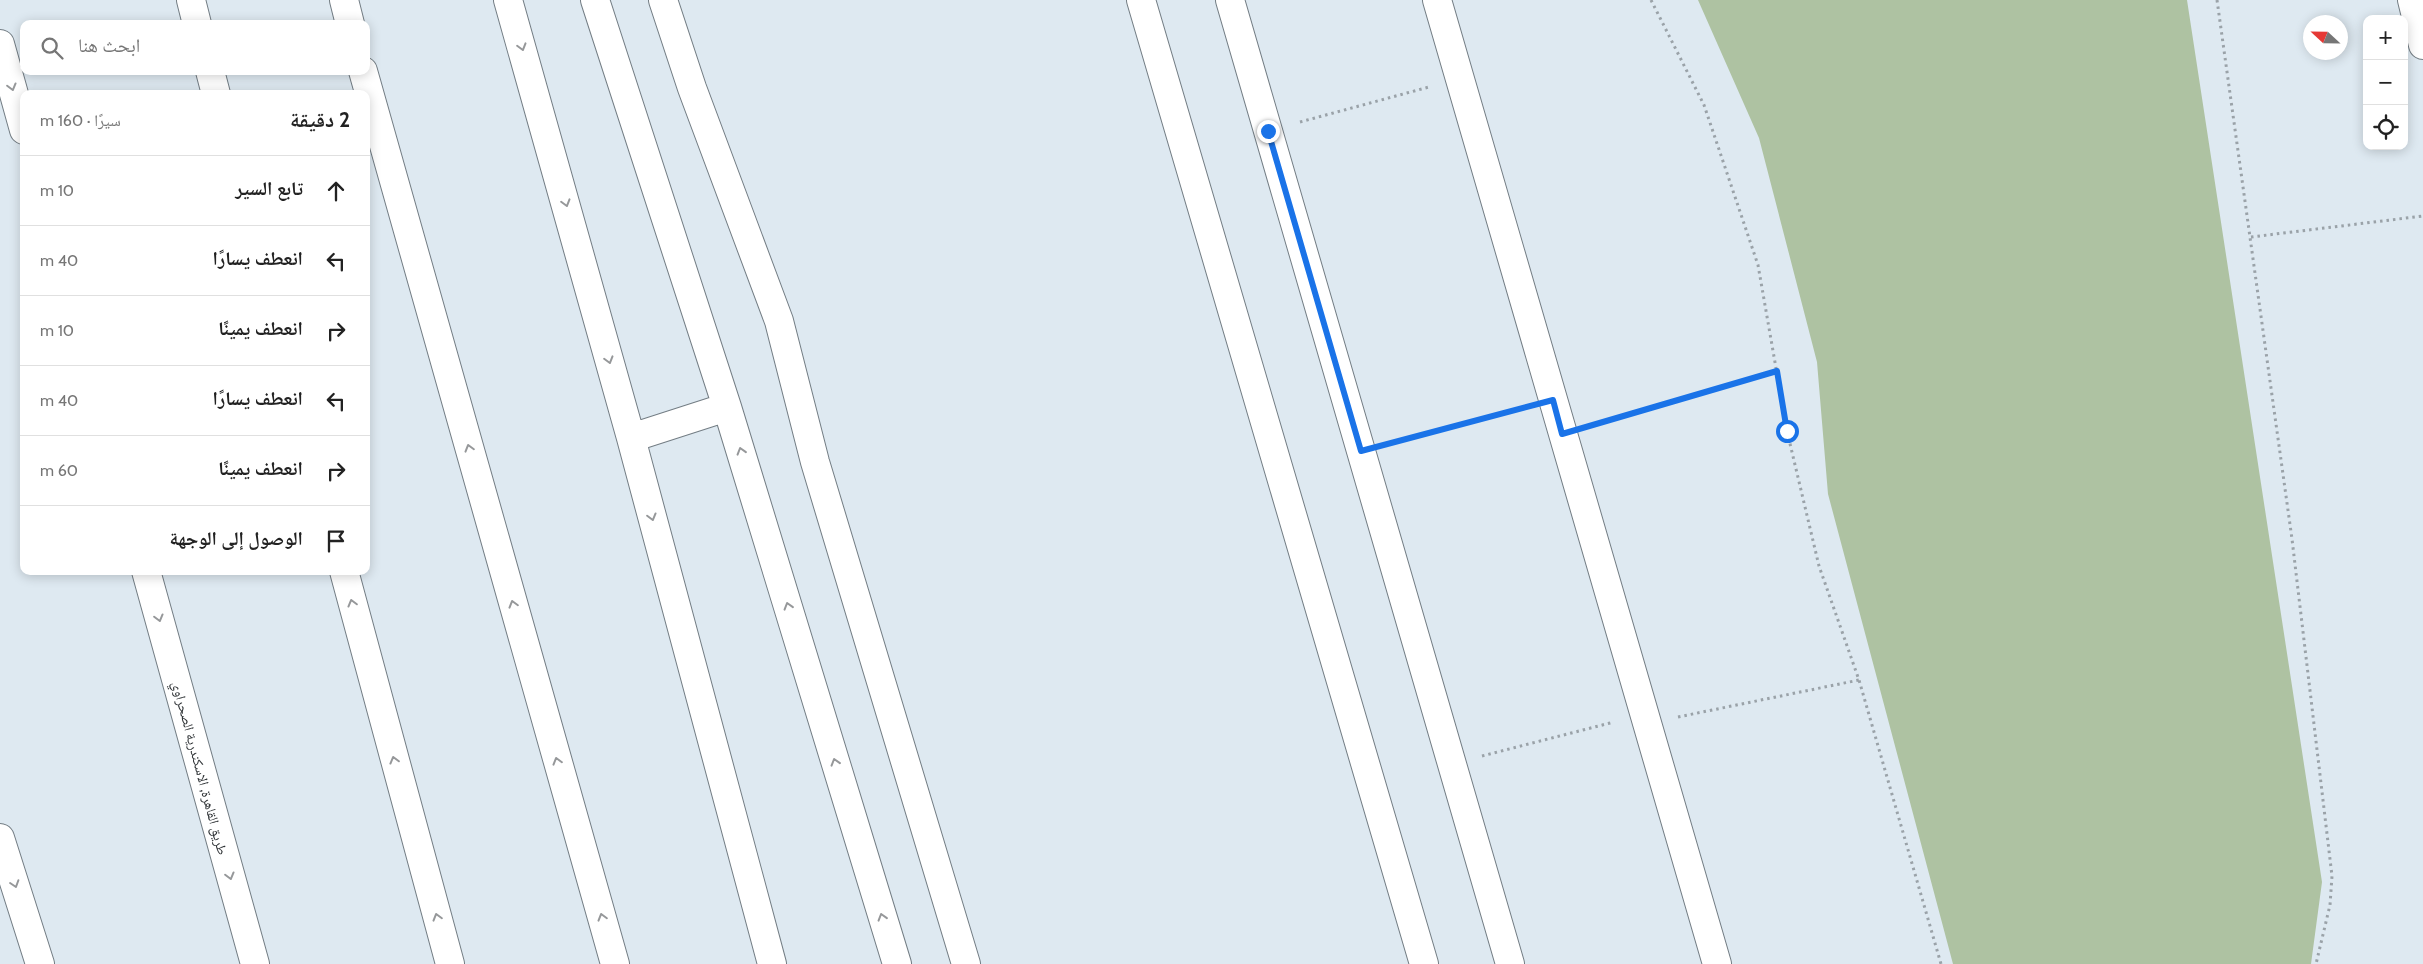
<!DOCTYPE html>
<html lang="ar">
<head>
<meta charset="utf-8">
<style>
	body { margin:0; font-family:Cabin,"Noto Naskh Arabic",sans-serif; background:#f2f2f2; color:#222; direction:rtl }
	.controls { position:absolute; right:15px; top:15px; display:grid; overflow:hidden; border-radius:10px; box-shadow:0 2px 12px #0003 }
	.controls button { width:45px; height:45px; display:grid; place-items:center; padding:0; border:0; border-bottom:1px solid #e0e0e0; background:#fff; color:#222; font:25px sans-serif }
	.compass { position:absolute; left:2303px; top:15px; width:45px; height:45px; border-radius:50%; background:#fff; box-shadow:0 2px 12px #0003; rotate:292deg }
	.stop { position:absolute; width:15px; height:15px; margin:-11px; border:4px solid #1a73e8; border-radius:50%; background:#fff }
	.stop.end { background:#1a73e8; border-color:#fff; box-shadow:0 1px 5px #0008 }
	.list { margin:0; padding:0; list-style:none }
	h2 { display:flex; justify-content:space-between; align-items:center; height:65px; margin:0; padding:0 20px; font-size:21px }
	h2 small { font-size:16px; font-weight:400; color:#767676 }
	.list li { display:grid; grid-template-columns:32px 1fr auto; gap:15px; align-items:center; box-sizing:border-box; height:70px; padding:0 20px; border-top:1px solid #e0e0e0 }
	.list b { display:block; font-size:19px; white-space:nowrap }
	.list em { font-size:16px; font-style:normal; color:#767676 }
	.icon { flex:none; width:28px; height:28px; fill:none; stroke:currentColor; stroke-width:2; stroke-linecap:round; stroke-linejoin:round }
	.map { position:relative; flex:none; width:2423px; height:964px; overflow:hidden; direction:ltr }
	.search { position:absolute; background:#fff; box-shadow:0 2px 12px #0003; left:20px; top:20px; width:350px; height:55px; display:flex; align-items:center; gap:12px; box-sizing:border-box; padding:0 18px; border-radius:10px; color:#767676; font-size:19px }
	.panel { position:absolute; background:#fff; box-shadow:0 2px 12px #0003; left:20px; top:90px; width:350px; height:485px; border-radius:10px; direction:rtl }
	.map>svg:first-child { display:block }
	.green { fill:#aec2a2 }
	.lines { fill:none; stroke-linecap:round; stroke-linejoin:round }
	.minor-casing { stroke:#737d84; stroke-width:30 }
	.major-casing { stroke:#737d84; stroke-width:30 }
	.highway-casing { stroke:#737d84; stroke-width:30 }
	.path { stroke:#9aa2a8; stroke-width:3; stroke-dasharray:2.5 4; stroke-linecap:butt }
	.minor { stroke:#fff; stroke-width:28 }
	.major { stroke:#fff; stroke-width:28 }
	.highway { stroke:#fff; stroke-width:28 }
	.oneway { stroke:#96989a }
	.route { stroke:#1a73e8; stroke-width:6 }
	.labels { text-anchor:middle; stroke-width:4; stroke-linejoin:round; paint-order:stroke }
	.street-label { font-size:14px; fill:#2e3235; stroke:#fff }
</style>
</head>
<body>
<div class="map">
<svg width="2423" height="964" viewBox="0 0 2423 964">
	<rect width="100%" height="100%" fill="#dee9f1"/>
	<path class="green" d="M1698,0H2187L2322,882L2311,964H1953L1828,494L1817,362L1759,138Z"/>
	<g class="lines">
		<g class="minor-casing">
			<path id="minor" d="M508,0L631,438L772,964
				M595,0L727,407L897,964
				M663,0L692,88L779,321L815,462L966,964
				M1141,0L1424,964
				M1230,0L1510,964
				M1437,0L1717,964
				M2412,0L2423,45
				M631,438L727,407"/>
		</g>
		<g class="major-casing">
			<path id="major" d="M344,0L350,24
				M363,71L615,964
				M0,838L40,964"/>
		</g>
		<g class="highway-casing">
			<path id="highway" d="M191,0L197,24
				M0,44L24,130
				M210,71L216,94
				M146,571L255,964
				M344,571L450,964"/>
		</g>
		<path class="path" d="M1651,0L1704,105L1758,265L1787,431L1819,566L1859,680L1941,964
			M2217,0L2292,539L2332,876L2330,905L2316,964
			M1300,122L1429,87
			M2251,237L2423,216
			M1592,425L1777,371
			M1391,443L1523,408
			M1678,717L1859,680
			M1482,756L1614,722"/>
		<use href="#minor" class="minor"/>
		<use href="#major" class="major"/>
		<use href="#highway" class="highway"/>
	</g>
	<defs><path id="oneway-chevron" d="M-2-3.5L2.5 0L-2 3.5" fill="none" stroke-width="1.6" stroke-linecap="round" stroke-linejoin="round" transform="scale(1.25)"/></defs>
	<g class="oneway">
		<use href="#oneway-chevron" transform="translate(522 47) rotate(74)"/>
		<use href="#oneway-chevron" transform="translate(12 87) rotate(75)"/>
		<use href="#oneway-chevron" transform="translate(566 203) rotate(74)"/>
		<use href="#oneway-chevron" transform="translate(609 360) rotate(74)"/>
		<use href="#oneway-chevron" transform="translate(469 448) rotate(-106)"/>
		<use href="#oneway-chevron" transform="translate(741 451) rotate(-107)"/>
		<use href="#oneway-chevron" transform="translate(652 517) rotate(75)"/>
		<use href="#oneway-chevron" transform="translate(352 603) rotate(-105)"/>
		<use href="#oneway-chevron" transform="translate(513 604) rotate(-106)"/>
		<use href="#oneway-chevron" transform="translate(788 606) rotate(-107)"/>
		<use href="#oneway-chevron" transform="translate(159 618) rotate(75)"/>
		<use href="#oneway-chevron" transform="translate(394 760) rotate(-105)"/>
		<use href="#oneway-chevron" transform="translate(557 761) rotate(-106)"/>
		<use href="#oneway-chevron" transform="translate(835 762) rotate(-107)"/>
		<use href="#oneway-chevron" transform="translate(230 876) rotate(75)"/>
		<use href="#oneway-chevron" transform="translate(15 884) rotate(72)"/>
		<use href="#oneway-chevron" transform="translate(437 917) rotate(-106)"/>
		<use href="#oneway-chevron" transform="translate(602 917) rotate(-106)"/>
		<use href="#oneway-chevron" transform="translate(882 917) rotate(-107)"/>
	</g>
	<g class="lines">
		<path class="route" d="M1268,131L1361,451L1553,400L1562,434L1777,371L1787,431"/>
	</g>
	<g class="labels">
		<g class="street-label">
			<text transform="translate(200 768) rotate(75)" y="5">طريق القاهرة, الاسكندرية الصحراوي</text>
		</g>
	</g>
</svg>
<div class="controls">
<button>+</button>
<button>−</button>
<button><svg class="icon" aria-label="locate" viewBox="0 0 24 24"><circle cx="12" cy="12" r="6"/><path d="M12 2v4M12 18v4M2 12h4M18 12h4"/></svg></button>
</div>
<svg class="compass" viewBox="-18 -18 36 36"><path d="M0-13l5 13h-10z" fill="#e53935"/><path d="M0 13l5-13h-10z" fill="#767676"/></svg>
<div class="stop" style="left:1787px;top:431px"></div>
<div class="stop end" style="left:1268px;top:131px"></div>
<div class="search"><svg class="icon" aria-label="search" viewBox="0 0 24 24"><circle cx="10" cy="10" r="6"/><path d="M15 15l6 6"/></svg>ابحث هنا</div>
<section class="panel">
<h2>2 دقيقة<small>سيرًا · 160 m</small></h2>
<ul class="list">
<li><svg class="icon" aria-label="ahead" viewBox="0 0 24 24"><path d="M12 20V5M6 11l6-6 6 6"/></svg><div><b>تابع السير</b></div><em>10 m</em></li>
<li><svg class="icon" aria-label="left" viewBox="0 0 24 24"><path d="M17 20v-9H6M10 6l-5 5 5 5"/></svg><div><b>انعطف يسارًا</b></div><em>40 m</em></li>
<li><svg class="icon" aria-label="right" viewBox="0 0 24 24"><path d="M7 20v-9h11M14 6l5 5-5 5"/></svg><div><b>انعطف يمينًا</b></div><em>10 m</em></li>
<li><svg class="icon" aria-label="left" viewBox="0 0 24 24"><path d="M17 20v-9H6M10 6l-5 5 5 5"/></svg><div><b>انعطف يسارًا</b></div><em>40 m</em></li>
<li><svg class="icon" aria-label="right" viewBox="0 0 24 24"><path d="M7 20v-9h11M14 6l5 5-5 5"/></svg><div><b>انعطف يمينًا</b></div><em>60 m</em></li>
<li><svg class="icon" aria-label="arrive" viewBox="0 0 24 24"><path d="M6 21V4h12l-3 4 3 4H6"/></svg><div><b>الوصول إلى الوجهة</b></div></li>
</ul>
</section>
</div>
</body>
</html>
